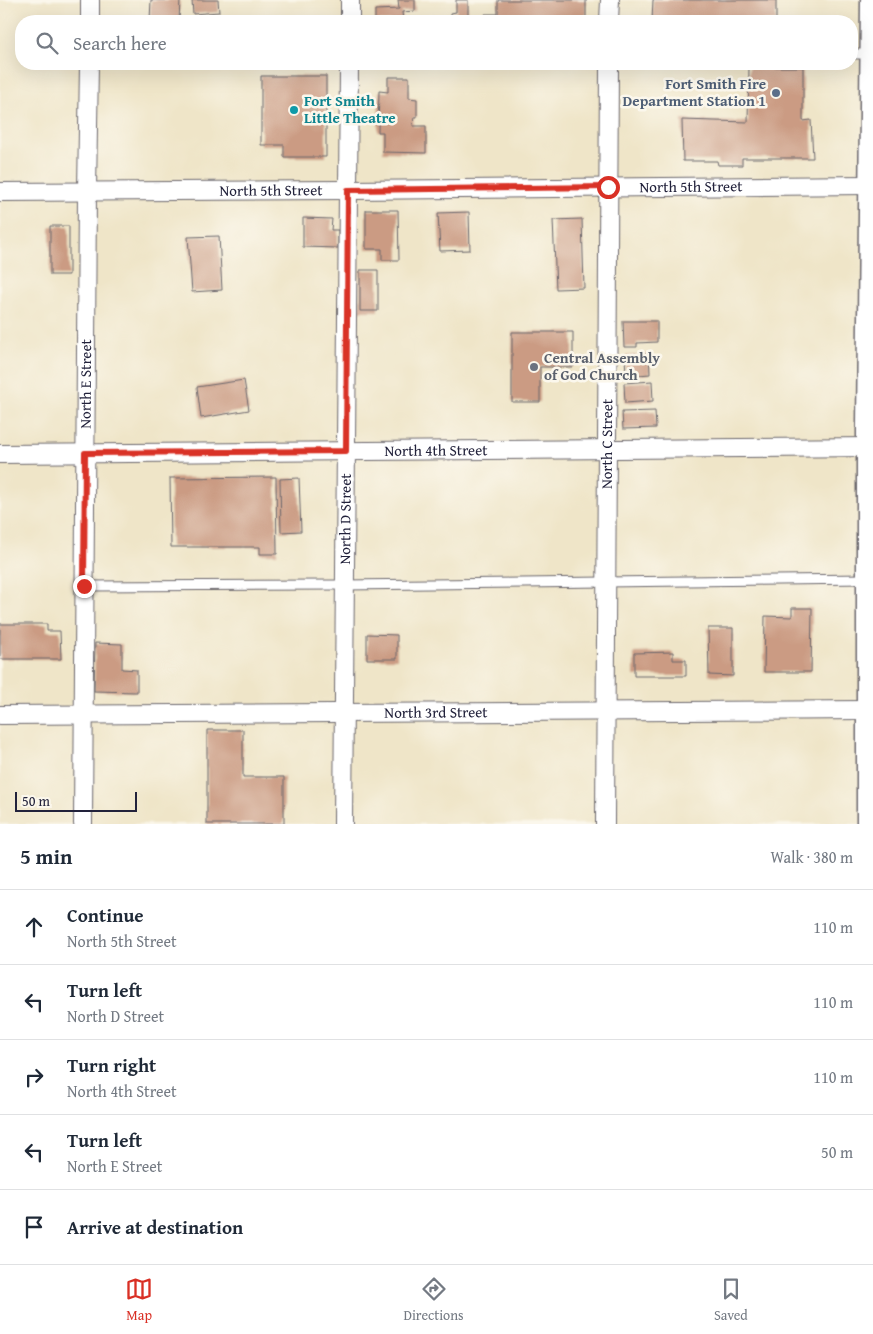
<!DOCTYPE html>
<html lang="en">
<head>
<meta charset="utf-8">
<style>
	body { margin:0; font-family:"Gentium Book Plus",serif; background:#f6f6f7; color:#1f2937 }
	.scale { position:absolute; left:15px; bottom:12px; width:122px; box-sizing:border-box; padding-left:5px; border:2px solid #22223b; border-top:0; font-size:14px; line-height:18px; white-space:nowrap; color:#22223b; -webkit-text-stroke:4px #fbf7ec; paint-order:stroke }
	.stop { position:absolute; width:15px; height:15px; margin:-11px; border:4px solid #d93025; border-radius:50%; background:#fff }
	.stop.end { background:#d93025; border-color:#fff; box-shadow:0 1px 5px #0008 }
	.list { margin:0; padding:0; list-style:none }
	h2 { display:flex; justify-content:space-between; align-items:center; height:65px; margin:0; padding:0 20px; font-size:21px }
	h2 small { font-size:16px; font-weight:400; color:#747a83 }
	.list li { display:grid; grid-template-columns:32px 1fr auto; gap:15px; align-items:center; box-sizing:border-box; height:75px; padding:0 20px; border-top:1px solid #e0e1e3 }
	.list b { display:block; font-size:19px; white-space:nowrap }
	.list p { margin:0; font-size:16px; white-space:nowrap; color:#747a83 }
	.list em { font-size:16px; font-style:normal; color:#747a83 }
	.icon { flex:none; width:28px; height:28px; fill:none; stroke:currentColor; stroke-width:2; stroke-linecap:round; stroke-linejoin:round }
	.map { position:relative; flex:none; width:873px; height:824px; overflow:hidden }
	.search { position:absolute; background:#fff; box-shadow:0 5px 20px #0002; left:15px; right:15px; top:15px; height:55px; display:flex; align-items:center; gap:12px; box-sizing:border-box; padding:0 18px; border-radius:20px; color:#747a83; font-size:19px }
	.sheet { height:440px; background:#fff }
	nav { display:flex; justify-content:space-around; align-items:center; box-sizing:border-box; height:70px; border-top:1px solid #e0e1e3; background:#fff; font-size:14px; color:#747a83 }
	nav a { display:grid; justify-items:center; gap:2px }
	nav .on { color:#d93025 }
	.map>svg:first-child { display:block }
	.building { fill:#cb9b83 }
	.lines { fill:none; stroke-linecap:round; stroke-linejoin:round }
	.service-casing { stroke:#6a666c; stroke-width:11 }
	.minor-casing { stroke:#6a666c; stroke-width:20 }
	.tertiary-casing { stroke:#6a666c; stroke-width:25 }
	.service { stroke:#fff; stroke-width:9 }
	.minor { stroke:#fff; stroke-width:18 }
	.tertiary { stroke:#fff; stroke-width:22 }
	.route { stroke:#d93025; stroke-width:6 }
	.service-dot { fill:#5c6f8a; stroke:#fbf7ec; stroke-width:2 }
	.culture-dot { fill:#0f9aa8; stroke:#fbf7ec; stroke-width:2 }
	.worship-dot { fill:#6b7280; stroke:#fbf7ec; stroke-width:2 }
	.labels { text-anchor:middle; stroke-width:5; stroke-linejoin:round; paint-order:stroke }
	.service-label { font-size:15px; font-weight:bold; fill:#4e5e75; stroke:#fbf7ec; text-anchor:end }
	.culture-label { font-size:15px; font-weight:bold; fill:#0d838f; stroke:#fbf7ec; text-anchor:start }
	.street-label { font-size:15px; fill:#22223b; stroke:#fbf7ec }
	.worship-label { font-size:15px; font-weight:bold; fill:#5b616d; stroke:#fbf7ec; text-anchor:start }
</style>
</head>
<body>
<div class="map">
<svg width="873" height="824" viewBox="0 0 873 824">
	<rect width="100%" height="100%" fill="#fbf7ec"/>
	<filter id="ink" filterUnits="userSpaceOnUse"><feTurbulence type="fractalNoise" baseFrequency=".02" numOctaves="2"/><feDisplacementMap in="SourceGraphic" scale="10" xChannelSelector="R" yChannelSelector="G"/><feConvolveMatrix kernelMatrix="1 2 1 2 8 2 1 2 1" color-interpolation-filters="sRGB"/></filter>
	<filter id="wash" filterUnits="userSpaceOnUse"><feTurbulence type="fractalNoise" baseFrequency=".0096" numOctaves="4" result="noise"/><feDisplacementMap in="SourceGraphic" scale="20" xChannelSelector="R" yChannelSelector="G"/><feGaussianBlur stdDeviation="1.12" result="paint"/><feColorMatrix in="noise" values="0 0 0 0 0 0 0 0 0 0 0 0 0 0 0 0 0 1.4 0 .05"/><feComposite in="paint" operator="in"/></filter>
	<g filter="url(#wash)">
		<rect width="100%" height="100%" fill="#efe5c8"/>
		<g id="blocks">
			<path class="building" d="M151,0H180L179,21L150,20Z
				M192,0H218L219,12L193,14Z
				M398,0H415V11L402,12L403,21H375V10L399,9Z
				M456,0H468V21H451V13L456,12Z
				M498,0H586V21H486L485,14H498Z
				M653,0H776V21H652Z
				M749,67H803V121L811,120L813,158H742V165H718L717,161H683L682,120L748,122Z
				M261,76H326V157H284V145H261Z
				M388,77H409V98L417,99V117H414L413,126H426V153L383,152V132H378L379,91L388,92Z
				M366,210H398L399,260H382V249H366Z
				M469,212L470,250L440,251L438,213Z
				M303,218L332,219L331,230H338V248L303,247Z
				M582,219L584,288L556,289L553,220Z
				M50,226H69V275H50Z
				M219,236L222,290L192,292L188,237Z
				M360,270H378V311H360Z
				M623,321H657V342L637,343V347H624Z
				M512,332H573V367H540V402H512Z
				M649,354L650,374L626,376L625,356Z
				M244,380L249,410L201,418L197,387Z
				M652,381L653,401L625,403L624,383Z
				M655,411L656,428L623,429L622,412Z
				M276,477L277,554H260V547H171L170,478Z
				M299,478L301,531L281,532L280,479Z
				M792,608H812L811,672H764L765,616L792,617Z
				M0,624H47V631H60L61,659H0Z
				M708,628H733V676L709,675Z
				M367,634L397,635V659H367Z
				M95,643L122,644V669L137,670V692L94,691Z
				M673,652V660H686V676H634V653Z
				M207,730H243V777H284V824H207Z"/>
		</g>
	</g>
	<g filter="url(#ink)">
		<use href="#blocks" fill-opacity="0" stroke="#6a666c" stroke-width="1"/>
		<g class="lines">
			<g class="service-casing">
				<path id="service" d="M852,54H871
					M84,586L345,585L867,579"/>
			</g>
			<g class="minor-casing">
				<g id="minor">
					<path d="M90,21V0"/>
					<path d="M350,21V0"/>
					<path d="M609,21L610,0"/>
					<path id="s1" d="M0,192L348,190L870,185"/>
					<path id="s2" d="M0,454L873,447"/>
					<path id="s3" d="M0,715L868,710"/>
					<path id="s4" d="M83,824L87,191L89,64"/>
					<path id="s5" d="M343,824L349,64"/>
					<path id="s6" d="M605,824L609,64"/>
				</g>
			</g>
			<g class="tertiary-casing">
				<path id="tertiary" d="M868,824V428L872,0"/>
			</g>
			<use href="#service" class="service"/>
			<use href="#minor" class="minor"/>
			<use href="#tertiary" class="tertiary"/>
		</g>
	</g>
	<g class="lines" filter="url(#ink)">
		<path class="route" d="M84,586L85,453L346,451L348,190L608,187"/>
	</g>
	<circle class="service-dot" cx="776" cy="93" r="5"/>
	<circle class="culture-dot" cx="294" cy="110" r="5"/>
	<circle class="worship-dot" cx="534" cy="367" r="5"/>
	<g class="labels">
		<g class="service-label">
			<text x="766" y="89">Fort Smith Fire<tspan x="766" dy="17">Department Station 1</tspan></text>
		</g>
		<g class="culture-label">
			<text x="304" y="106">Fort Smith<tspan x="304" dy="17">Little Theatre</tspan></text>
		</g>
		<g class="street-label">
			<text dy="5" stroke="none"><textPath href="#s1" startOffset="691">North 5th Street</textPath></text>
			<text dy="5" stroke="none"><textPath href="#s1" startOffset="271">North 5th Street</textPath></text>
			<text dy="5" stroke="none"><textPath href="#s4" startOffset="440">North E Street</textPath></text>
			<text dy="5" stroke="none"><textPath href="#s6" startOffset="380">North C Street</textPath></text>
			<text dy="5" stroke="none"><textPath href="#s2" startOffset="436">North 4th Street</textPath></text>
			<text dy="5" stroke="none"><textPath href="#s5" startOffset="305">North D Street</textPath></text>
			<text dy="5" stroke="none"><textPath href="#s3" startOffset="436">North 3rd Street</textPath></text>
		</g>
		<g class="worship-label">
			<text x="544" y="363">Central Assembly<tspan x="544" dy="17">of God Church</tspan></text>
		</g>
	</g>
</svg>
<div class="scale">50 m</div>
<div class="stop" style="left:608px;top:187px"></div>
<div class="stop end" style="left:84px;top:586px"></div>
<div class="search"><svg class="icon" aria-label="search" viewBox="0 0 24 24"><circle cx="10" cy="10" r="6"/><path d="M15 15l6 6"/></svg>Search here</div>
</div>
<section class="sheet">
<h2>5 min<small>Walk · 380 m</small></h2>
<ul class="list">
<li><svg class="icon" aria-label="ahead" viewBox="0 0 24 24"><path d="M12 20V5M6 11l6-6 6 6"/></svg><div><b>Continue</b><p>North 5th Street</p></div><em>110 m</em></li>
<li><svg class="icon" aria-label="left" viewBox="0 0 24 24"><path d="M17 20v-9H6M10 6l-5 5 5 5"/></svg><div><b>Turn left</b><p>North D Street</p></div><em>110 m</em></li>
<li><svg class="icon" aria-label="right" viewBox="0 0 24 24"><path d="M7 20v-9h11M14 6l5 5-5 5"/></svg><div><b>Turn right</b><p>North 4th Street</p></div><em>110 m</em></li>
<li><svg class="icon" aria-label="left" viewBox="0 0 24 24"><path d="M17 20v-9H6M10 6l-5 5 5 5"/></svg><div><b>Turn left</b><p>North E Street</p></div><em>50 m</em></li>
<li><svg class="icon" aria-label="arrive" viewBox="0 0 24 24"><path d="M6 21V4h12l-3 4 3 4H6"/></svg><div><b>Arrive at destination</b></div></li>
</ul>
</section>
<nav>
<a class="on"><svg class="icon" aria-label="map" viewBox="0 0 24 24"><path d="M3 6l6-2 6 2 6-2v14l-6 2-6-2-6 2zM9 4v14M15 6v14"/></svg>Map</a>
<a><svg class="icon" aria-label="directions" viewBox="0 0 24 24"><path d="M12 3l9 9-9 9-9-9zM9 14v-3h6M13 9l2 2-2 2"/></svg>Directions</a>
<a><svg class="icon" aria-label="saved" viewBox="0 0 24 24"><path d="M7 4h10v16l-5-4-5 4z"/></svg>Saved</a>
</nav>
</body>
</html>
